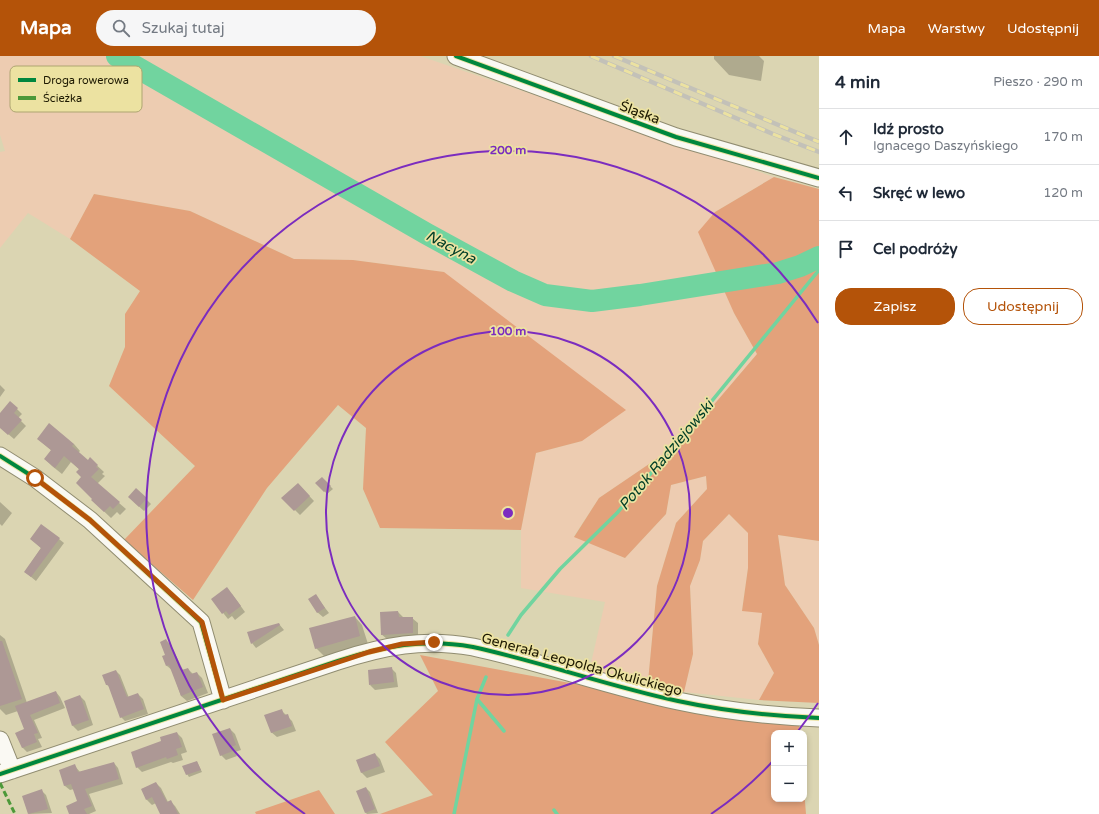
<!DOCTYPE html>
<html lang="pl">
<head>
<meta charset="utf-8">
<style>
	body { margin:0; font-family:"Varela Round",sans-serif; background:#f6f6f7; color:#1f2937 }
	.controls { position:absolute; right:12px; bottom:12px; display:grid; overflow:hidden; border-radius:8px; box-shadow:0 2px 6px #0003 }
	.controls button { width:36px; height:36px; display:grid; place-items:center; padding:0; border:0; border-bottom:1px solid #e0e1e3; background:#fff; color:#1f2937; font:20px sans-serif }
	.stop { position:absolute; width:12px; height:12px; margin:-9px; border:3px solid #b45309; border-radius:50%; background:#fff }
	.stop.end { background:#b45309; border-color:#fff; box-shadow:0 1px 4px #0008 }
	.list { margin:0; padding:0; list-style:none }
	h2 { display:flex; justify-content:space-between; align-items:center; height:52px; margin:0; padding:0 16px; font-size:17px }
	h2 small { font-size:13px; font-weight:400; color:#747a83 }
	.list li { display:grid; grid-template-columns:26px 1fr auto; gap:12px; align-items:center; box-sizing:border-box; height:56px; padding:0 16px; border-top:1px solid #e0e1e3 }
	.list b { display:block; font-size:15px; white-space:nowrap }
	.list p { margin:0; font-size:13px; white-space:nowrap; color:#747a83 }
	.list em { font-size:13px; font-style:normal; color:#747a83 }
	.actions { display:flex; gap:8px; padding:12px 16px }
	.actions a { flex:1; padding:9px 0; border:1px solid #b45309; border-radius:16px; text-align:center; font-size:14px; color:#b45309 }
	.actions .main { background:#b45309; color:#fff }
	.icon { flex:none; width:22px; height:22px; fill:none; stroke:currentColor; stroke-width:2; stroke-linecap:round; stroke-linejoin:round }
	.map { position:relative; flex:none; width:819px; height:758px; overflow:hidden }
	header { display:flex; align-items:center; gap:24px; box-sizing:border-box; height:56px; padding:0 20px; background:#b45309; color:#fff }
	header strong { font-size:19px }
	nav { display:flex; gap:22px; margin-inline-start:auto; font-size:14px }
	.search { width:280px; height:36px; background:#f6f6f7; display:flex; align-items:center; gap:10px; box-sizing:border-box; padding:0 14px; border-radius:22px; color:#747a83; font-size:15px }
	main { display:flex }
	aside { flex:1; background:#fff }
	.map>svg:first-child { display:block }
	.green { fill:#edccb1 }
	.forest { fill:#e3a27b }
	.shadow { fill:#0003 }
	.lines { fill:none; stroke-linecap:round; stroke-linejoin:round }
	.stream { stroke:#71d49f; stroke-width:3.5 }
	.river { stroke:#71d49f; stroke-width:22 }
	.building { fill:#ad9895 }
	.minor-casing { stroke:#908c70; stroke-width:19 }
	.minor { stroke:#faf9f3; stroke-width:17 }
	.rail-casing { stroke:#c3c1b8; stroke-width:4.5 }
	.rail { stroke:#ece2a1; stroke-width:3; stroke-dasharray:9; stroke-linecap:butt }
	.quiet { stroke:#4c9939; stroke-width:3; stroke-dasharray:6 3; stroke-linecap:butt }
	.cycleway-casing { stroke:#ece2a1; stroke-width:6 }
	.cycleway { stroke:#00873e; stroke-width:4 }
	.route { stroke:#b45309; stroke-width:5 }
	.ring { fill:none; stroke:#7b2cbf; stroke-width:2 }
	.labels { text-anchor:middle; stroke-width:3.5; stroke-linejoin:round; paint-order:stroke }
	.street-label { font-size:14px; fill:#1c1800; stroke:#ece2a1 }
	.water-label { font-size:15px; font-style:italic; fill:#003e27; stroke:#ece2a1 }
	.key { fill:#ece2a1; stroke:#aea571; stroke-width:1 }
	.key-label { font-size:11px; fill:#1c1800 }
	.centre { fill:#7b2cbf; stroke:#ece2a1; stroke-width:2 }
	.ring-label { font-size:12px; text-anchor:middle; font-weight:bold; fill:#7b2cbf; stroke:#ece2a1; stroke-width:3.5; stroke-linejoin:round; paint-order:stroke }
</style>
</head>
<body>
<header>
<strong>Mapa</strong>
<div class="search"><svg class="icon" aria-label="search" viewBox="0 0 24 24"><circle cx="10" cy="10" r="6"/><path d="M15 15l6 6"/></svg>Szukaj tutaj</div>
<nav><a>Mapa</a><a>Warstwy</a><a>Udostępnij</a></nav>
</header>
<main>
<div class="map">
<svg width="819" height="758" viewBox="0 0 819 758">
	<rect width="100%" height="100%" fill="#dbd5b2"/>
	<path class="green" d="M0,0H420L774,121L715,156L734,257L757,298L683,385L599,442L574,480L625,502L666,458L671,429L706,420L707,433L676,467L657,530L648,626L589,616L605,546L521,532V474L536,397L582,385L444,216L353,204L294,203L190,155L94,138L70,183L28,157L0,192V96L5,95L0,79Z
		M729,458L748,477V512L742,554L763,557L758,588L774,617L759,644L684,636L693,598L690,530L700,504L703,485Z
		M778,479L819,485V589L814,572L785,529Z"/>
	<path class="forest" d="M774,121L819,133V485L778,479L785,529L814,572L819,589V647L759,644L774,617L758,588L762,557L742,555L748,512V477L729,458L703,485L700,504L690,530L693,598L684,636L648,626L657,530L676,467L707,433L706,420L671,429L666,458L625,502L574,481L599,442L683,385L757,298L734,257L698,176L715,156Z
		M94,138L190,155L294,203L353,204L444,216L626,354L582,385L536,397L521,474L380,472L363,433L366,372L338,349L267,432L193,544L124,484L195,410L109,330L125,291V258L140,235L70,183Z
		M420,599L586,630L640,643L799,670L800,677H774V743H804V733L806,758H380L433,739L385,686L438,635Z
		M319,734L335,758H256L255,756Z"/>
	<path class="shadow" d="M714,0H759L764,5L761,25L729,19L714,3Z
		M0,329L5,334L0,341Z
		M11,347L22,358L18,362L26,370L14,383L0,371V359Z
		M38,383L74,388L80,395L78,397L88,405L90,403L104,416L102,418L105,420L97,428L126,453L120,459L117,456L111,462L92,444L94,443L80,414L71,406L62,418L52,410L45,403L52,395Z
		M322,422L333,433L327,438L317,427Z
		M298,428L314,445L300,459L283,442Z
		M146,443L151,448L144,455L134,446Z
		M0,446L12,457L2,470L0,468Z
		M31,483H59L64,487L36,525L25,516L41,492Z
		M232,538L245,556L235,564L232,560L228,563L212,543Z
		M316,540L329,557L323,561L317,556Z
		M398,556L404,562H412L418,567V582L387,583L381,578Z
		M355,561L362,569L368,588L324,600L316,592Z
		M279,568L284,574L256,592L252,587Z
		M0,579L5,583L27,647L56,636L60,641L65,652L34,664L42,682L38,683L42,691L27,696L22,691L26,673L18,655L6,659L0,653Z
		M166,584L171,589L183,614L188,613L193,618L197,617L202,622L208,637L187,645L181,640L172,614L167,610Z
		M391,612L396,617L398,631L375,634L370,629Z
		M116,615L120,619L129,642L138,638L143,643L148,658L125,665L121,661L111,632L107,629Z
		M80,640L85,645L93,669L78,675L73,670Z
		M281,654L292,665L296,675L277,681L271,676Z
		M230,673L235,678L241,694L235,696L237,700L226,704L221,699Z
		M177,677L182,682L187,696L181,698L183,704L173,707L171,706L142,716L137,711L162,686Z
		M375,698L380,703L385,716L367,722L362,717L357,705Z
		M197,706L202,716L189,721L187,718Z
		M114,707L118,712L123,728L89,738L96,755L89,758H71L79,746L74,733L70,734L65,730L60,715L75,710L80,716Z
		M156,727L161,732L168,746L170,745L175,750L180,758H161L156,747L152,749L147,744L142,733Z
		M366,732L370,736L378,757L367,758L365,756Z
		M41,734L46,739L52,757L29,758L23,741Z"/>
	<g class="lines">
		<path class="stream" d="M508,579L521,559L560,513L617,457L693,368L819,214
			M477,643L504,675
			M554,754L557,758
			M454,758L477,643L486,621"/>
		<path class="river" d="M117,0L427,178L513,225L545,239L592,245L640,239L778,217L800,210L819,201"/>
	</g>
	<path class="building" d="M10,345L18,352L14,357L22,364L8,379L0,372V357Z
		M49,367L74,388L72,390L88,404L90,401L98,409L96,411L99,413L91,421L120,446L113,453L110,450L104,456L91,444L92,443L76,427L81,421L76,416L79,413L64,400L55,412L44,403L51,394L37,383Z
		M322,421L331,430L324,436L315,427Z
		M298,427L310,440L294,455L281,442Z
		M136,432L147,442L139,451L128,441Z
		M41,468L60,482L31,521L24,516L41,492L30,483Z
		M227,531L241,550L229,559L226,555L222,558L211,543Z
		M316,538L325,552L317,557L308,543Z
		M398,555L399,561H413V577L381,579L380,556Z
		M355,560L360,580L315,593L309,572Z
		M279,567L280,569L251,588L247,576Z
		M166,583L182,614L188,612L191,618L197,616L203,631L181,640L169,609L166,610L162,600L165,599L160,586Z
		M0,585H2L22,643L0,650Z
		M392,611L394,626L369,629L368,614Z
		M116,614L127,641L138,637L144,653L120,662L108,629H106L102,619Z
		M56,635L60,647L30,659L38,677L34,678L37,686L22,692L15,677L24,673L15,650Z
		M80,639L89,664L72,670L64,645Z
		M282,653L284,659L288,658L292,670L271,677L264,659Z
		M230,672L236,689L231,691L233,695L220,700L212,678Z
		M177,676L182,691L176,693L178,699L167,703L166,701L136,712L131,696L161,685L160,681Z
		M375,697L380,710L361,717L356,704Z
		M197,705L201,714L186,719L182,710Z
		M114,706L119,723L85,733L92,750L84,753L87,758H69L66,750L77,745L71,728L64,730L59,714L75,708L78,716Z
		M156,726L167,746L171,744L178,758H160L152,741L146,744L141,733Z
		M366,731L375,753L365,757L356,735Z
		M42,733L48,753L28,758L22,740Z"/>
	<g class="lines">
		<g class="minor-casing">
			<path id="minor" d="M456,0L676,81L819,122
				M0,400L35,422L90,464L201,566L223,644
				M0,684L12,714
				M0,718L338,605C384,590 423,582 473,591C542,606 608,630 678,645C724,655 772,660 819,662"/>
		</g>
		<use href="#minor" class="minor"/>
		<g class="rail-casing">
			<path id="rail" d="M591,0L773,78L819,96
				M614,0L819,86"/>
		</g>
		<use href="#rail" class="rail"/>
		<path class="quiet" d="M0,727L15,758"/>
		<g class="cycleway-casing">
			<path id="cycleway" d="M456,0L676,81L819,122
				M0,400L35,422L90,464L201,566L223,644
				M0,718L338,605C384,590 423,582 473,591C542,606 608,630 678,645C724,655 772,660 819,662"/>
		</g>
		<use href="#cycleway" class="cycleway"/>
	</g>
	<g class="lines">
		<path class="route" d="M35,422L90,464L202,566L223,644L369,596L402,588L434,586"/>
	</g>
	<g class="ring">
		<circle cx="508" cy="457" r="182"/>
		<path d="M818 647A363 363 0 0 1 798 675M773 705A363 363 0 0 1 711 758M305 758A363 363 0 1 1 818 267"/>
	</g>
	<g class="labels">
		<g class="street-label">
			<text transform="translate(640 56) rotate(20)" y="5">Śląska</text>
			<text transform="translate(582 608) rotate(15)" y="5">Generała Leopolda Okulickiego</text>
		</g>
		<g class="water-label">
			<text transform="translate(451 191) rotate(28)" y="5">Nacyna</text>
			<text transform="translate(666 399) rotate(-50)" y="5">Potok Radziejowski</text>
		</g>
	</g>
	<rect x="10" y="10" width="132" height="46" rx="6" class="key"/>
	<rect x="18" y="22" width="18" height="4" fill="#00873e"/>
	<rect x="18" y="40" width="18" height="4" fill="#4c9939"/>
	<g class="key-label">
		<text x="43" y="28">Droga rowerowa</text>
		<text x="43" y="46">Ścieżka</text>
	</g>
	<circle cx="508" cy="457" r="6" class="centre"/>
	<g class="ring-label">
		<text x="508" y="98">200 m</text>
		<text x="508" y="279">100 m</text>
	</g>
</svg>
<div class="controls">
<button>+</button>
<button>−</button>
</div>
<div class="stop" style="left:35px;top:422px"></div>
<div class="stop end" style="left:434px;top:586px"></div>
</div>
<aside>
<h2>4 min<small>Pieszo · 290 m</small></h2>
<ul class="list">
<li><svg class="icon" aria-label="ahead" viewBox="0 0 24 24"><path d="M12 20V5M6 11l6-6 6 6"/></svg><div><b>Idź prosto</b><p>Ignacego Daszyńskiego</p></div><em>170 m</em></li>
<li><svg class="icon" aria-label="left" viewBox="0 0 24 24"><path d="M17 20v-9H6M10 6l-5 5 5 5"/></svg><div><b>Skręć w lewo</b></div><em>120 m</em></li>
<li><svg class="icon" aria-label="arrive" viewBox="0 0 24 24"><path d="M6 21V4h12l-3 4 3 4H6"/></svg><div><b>Cel podróży</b></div></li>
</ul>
<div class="actions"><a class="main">Zapisz</a><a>Udostępnij</a></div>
</aside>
</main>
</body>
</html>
